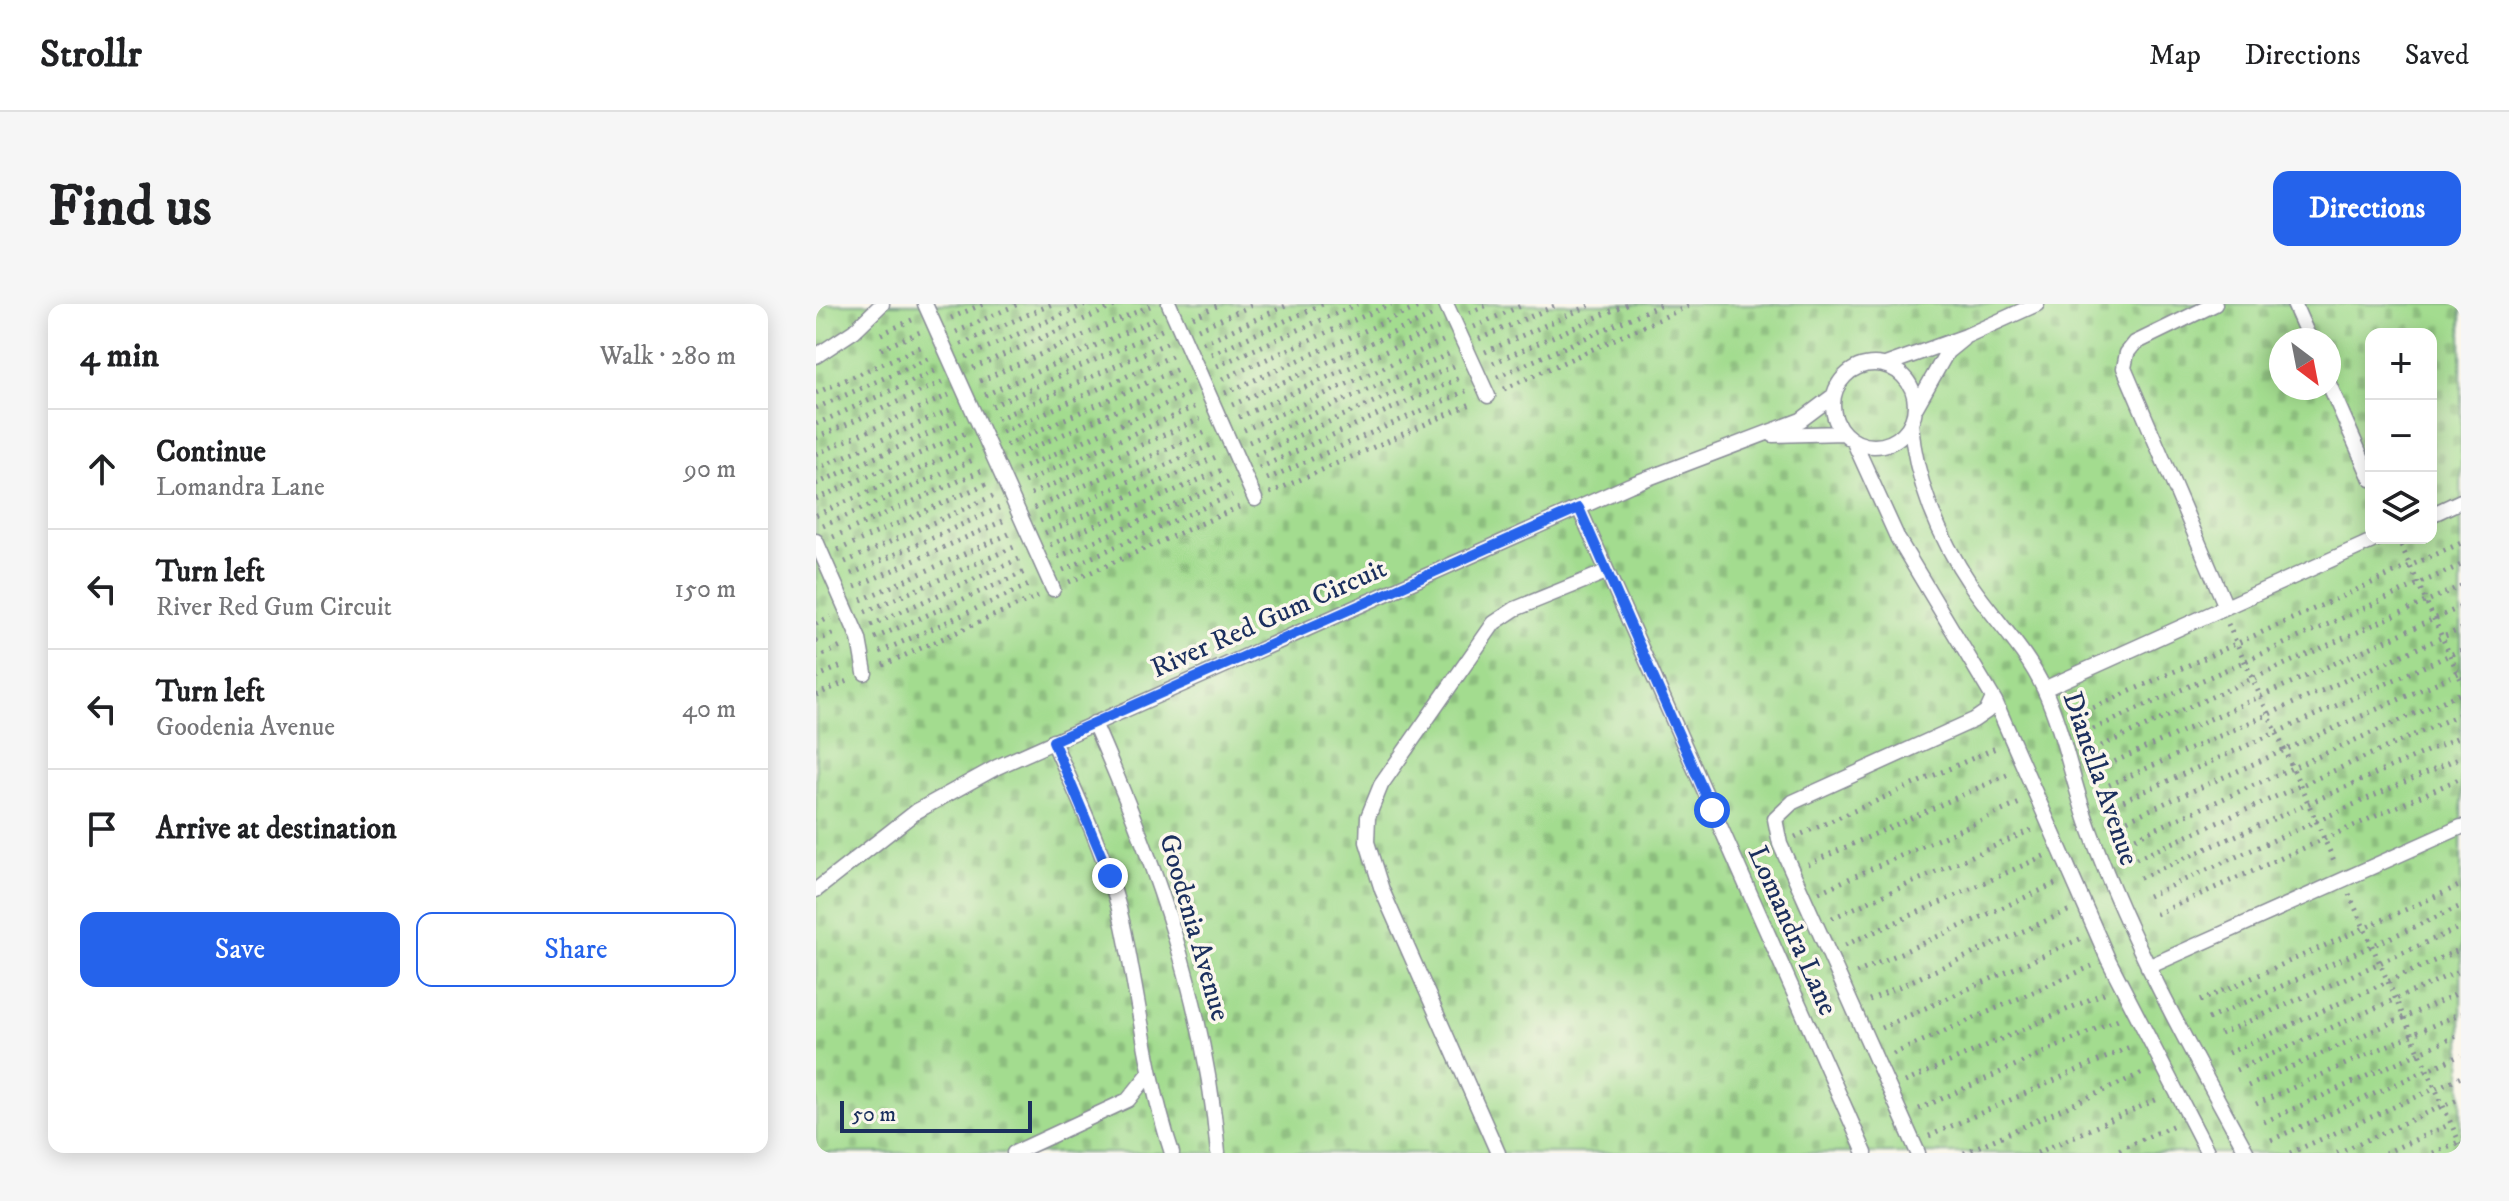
<!DOCTYPE html>
<html lang="en">
<head>
<meta charset="utf-8">
<style>
	body { margin:0; font-family:"IM FELL DW Pica",serif; background:#f6f6f6; color:#202124 }
	.controls { position:absolute; right:24px; top:24px; display:grid; overflow:hidden; border-radius:16px; box-shadow:0 4px 20px #0003 }
	.controls button { width:72px; height:72px; display:grid; place-items:center; padding:0; border:0; border-bottom:2px solid #e0e0e0; background:#fff; color:#202124; font:40px sans-serif }
	.compass { position:absolute; left:1453px; top:24px; width:72px; height:72px; border-radius:50%; background:#fff; box-shadow:0 4px 20px #0003; rotate:148deg }
	.scale { position:absolute; left:24px; bottom:20px; width:192px; box-sizing:border-box; padding-left:8px; border:4px solid #1b2f5e; border-top:0; font-size:22px; line-height:28px; white-space:nowrap; color:#1b2f5e; -webkit-text-stroke:6px #fbf7ec; paint-order:stroke }
	.stop { position:absolute; width:24px; height:24px; margin:-18px; border:6px solid #2563eb; border-radius:50%; background:#fff }
	.stop.end { background:#2563eb; border-color:#fff; box-shadow:0 2px 8px #0008 }
	.list { margin:0; padding:0; list-style:none }
	h2 { display:flex; justify-content:space-between; align-items:center; height:104px; margin:0; padding:0 32px; font-size:34px }
	h2 small { font-size:26px; font-weight:400; color:#757577 }
	.list li { display:grid; grid-template-columns:52px 1fr auto; gap:24px; align-items:center; box-sizing:border-box; height:120px; padding:0 32px; border-top:2px solid #e0e0e0 }
	.list b { display:block; font-size:30px; white-space:nowrap }
	.list p { margin:0; font-size:26px; white-space:nowrap; color:#757577 }
	.list em { font-size:26px; font-style:normal; color:#757577 }
	.actions { display:flex; gap:16px; padding:24px 32px }
	.actions a { flex:1; padding:18px 0; border:2px solid #2563eb; border-radius:16px; text-align:center; font-size:28px; color:#2563eb }
	.actions .main { background:#2563eb; color:#fff }
	.icon { flex:none; width:44px; height:44px; fill:none; stroke:currentColor; stroke-width:2; stroke-linecap:round; stroke-linejoin:round }
	.map { position:relative; flex:none; width:1645px; height:849px; overflow:hidden; border-radius:16px }
	header { display:flex; align-items:center; gap:48px; box-sizing:border-box; height:112px; padding:0 40px; background:#fff; border-bottom:2px solid #e0e0e0 }
	header strong { font-size:38px }
	nav { display:flex; gap:44px; margin-inline-start:auto; font-size:28px }
	.intro { display:flex; align-items:center; justify-content:space-between; box-sizing:border-box; height:192px; padding:0 48px }
	h1 { margin:0; font-size:56px }
	.button { padding:20px 36px; border-radius:16px; background:#2563eb; color:#fff; font-size:28px; font-weight:700 }
	main { display:flex; gap:48px; padding:0 48px }
	aside { flex:1; background:#fff; border-radius:16px; box-shadow:0 4px 20px #0003 }
	.map>svg:first-child { display:block }
	.cemetery { fill:url(#cemetery-stones); stroke:#5f8676; stroke-width:2; fill-rule:evenodd }
	.lines { fill:none; stroke-linecap:round; stroke-linejoin:round }
	.service-casing { stroke:#888b96; stroke-width:17 }
	.path { stroke:#888b96; stroke-width:5; stroke-dasharray:2 6; stroke-linecap:butt }
	.service { stroke:#fff; stroke-width:14 }
	.route { stroke:#2563eb; stroke-width:10 }
	.labels { text-anchor:middle; stroke-width:7; stroke-linejoin:round; paint-order:stroke }
	.street-label { font-size:28px; fill:#1b2f5e; stroke:#fbf7ec }
</style>
</head>
<body>
<header>
<strong>Strollr</strong>
<nav><a>Map</a><a>Directions</a><a>Saved</a></nav>
</header>
<div class="intro"><h1>Find us</h1><a class="button">Directions</a></div>
<main>
<aside>
<h2>4 min<small>Walk · 280 m</small></h2>
<ul class="list">
<li><svg class="icon" aria-label="ahead" viewBox="0 0 24 24"><path d="M12 20V5M6 11l6-6 6 6"/></svg><div><b>Continue</b><p>Lomandra Lane</p></div><em>90 m</em></li>
<li><svg class="icon" aria-label="left" viewBox="0 0 24 24"><path d="M17 20v-9H6M10 6l-5 5 5 5"/></svg><div><b>Turn left</b><p>River Red Gum Circuit</p></div><em>150 m</em></li>
<li><svg class="icon" aria-label="left" viewBox="0 0 24 24"><path d="M17 20v-9H6M10 6l-5 5 5 5"/></svg><div><b>Turn left</b><p>Goodenia Avenue</p></div><em>40 m</em></li>
<li><svg class="icon" aria-label="arrive" viewBox="0 0 24 24"><path d="M6 21V4h12l-3 4 3 4H6"/></svg><div><b>Arrive at destination</b></div></li>
</ul>
<div class="actions"><a class="main">Save</a><a>Share</a></div>
</aside>
<div class="map">
<svg width="1645" height="849" viewBox="0 0 1645 849">
	<defs>
		<pattern id="cemetery-stones" width="16" height="16" patternUnits="userSpaceOnUse" patternTransform="scale(2)"><rect width="16" height="16" fill="#a3dc8f"/><path d="M2 7V4a2 2 0 0 1 4 0v3zM10 15v-3a2 2 0 0 1 4 0v3z" fill="#8cbd7e"/></pattern>
	</defs>
	<rect width="100%" height="100%" fill="#fbf7ec"/>
	<filter id="ink" filterUnits="userSpaceOnUse"><feTurbulence type="fractalNoise" baseFrequency=".0125" numOctaves="2"/><feDisplacementMap in="SourceGraphic" scale="16" xChannelSelector="R" yChannelSelector="G"/><feConvolveMatrix kernelMatrix="1 2 1 2 8 2 1 2 1" color-interpolation-filters="sRGB"/></filter>
	<filter id="wash" filterUnits="userSpaceOnUse"><feTurbulence type="fractalNoise" baseFrequency=".006" numOctaves="4" result="noise"/><feDisplacementMap in="SourceGraphic" scale="32" xChannelSelector="R" yChannelSelector="G"/><feGaussianBlur stdDeviation="1.8" result="paint"/><feColorMatrix in="noise" values="0 0 0 0 0 0 0 0 0 0 0 0 0 0 0 0 0 1.4 0 .05"/><feComposite in="paint" operator="in"/></filter>
	<g filter="url(#wash)">
		<rect width="100%" height="100%" fill="#f5e7cf"/>
		<path class="cemetery" d="M0,0H1645V849H0ZM1555,30H1615V234H1555ZM1465,36H1513V84H1465Z"/>
	</g>
	<g filter="url(#ink)">
		<g class="lines">
			<g class="service-casing">
				<path id="service" d="M109,0L237,285
					M353,0L439,195
					M630,0L672,92
					M1399,0L1319,39L1311,49L1308,64L1410,303
					M1478,0L1494,36
					M0,52L38,27L66,0
					M1017 101a41 41 0 1 1 82 0a41 41 0 1 1-82 0Z
					M1069,61L1150,32L1221,0
					M1513,80L1555,175
					M1100,103L1131,48L1147,35
					M1095,119C1099,176 1123,234 1155,281C1179,316 1210,346 1228,385C1249,431 1257,482 1275,529C1316,641 1374,745 1431,849
					M957,131L1027,129
					M1037,136L1082,235L1179,397L1292,655L1392,849
					M763,204L1049,849
					M1615,211L1645,197
					M0,237L43,335L49,369
					M1228,385L1563,234
					M278,419C339,558 389,697 402,849
					M237,437C263,497 293,557 307,621C323,698 331,774 356,849
					M0,586L101,507L181,463L814,181L985,116L1017,92
					M1332,663L1645,523
					M198,849L312,796L333,770
					M682,849L566,586L551,538L552,513L565,481L678,319L699,305L790,268
					M1102,849L964,540L959,515L977,498L1158,416L1171,407L1177,394"/>
			</g>
			<path class="path" d="M653,9L674,0
				M377,13L405,0
				M135,14L167,0
				M658,23L709,0
				M382,25L439,0
				M140,28L202,0
				M65,30L96,16
				M663,35L743,0
				M387,39L474,0
				M145,40L236,0
				M65,45L104,28
				M669,48L777,0
				M395,50L507,0
				M150,53L270,0
				M677,59L811,0
				M401,62L541,0
				M157,64L303,0
				M681,73L846,0
				M406,75L575,0
				M164,77L334,2
				M688,85L877,0
				M0,89L109,41
				M409,89L609,0
				M169,91L339,15
				M416,101L615,12
				M176,102L346,26
				M0,104L114,54
				M423,113L622,24
				M181,115L351,39
				M0,120L119,67
				M428,126L627,37
				M186,128L356,52
				M0,134L126,78
				M433,138L633,50
				M190,141L364,64
				M0,150L133,91
				M439,151L638,62
				M196,153L370,76
				M443,164L646,73
				M0,165L138,104
				M202,166L375,89
				M451,175L650,87
				M208,178L378,103
				M0,180L141,117
				M454,189L657,99
				M215,190L384,115
				M0,195L150,129
				M218,204L392,127
				M0,211L155,142
				M224,217L397,140
				M7,222L159,155
				M229,229L402,152
				M17,233L165,167
				M1582,234L1645,376
				M234,241L408,165
				M22,246L170,180
				M242,253L412,178
				M29,258L177,192
				M247,266L416,191
				M35,270L183,204
				M253,278L423,203
				M39,283L187,217
				M45,296L193,230
				M49,308L198,243
				M0,320L15,313
				M1412,320L1519,559
				M55,321L203,255
				M59,334L211,267
				M0,337L21,328
				M64,348L215,280
				M0,354L27,342
				M67,361L222,292
				M0,373L28,361
				M0,391L32,377
				M1270,407L1645,239
				M1277,425L1645,261
				M1285,442L1645,282
				M1284,464L1645,303
				M1293,481L1645,325
				M1300,500L1645,346
				M1304,519L1645,368
				M979,533L1182,443
				M1312,537L1645,389
				M1320,555L1645,410
				M992,560L1191,471
				M1324,574L1645,432
				M1003,588L1206,498
				M1533,590L1645,842
				M1332,592L1645,453
				M1340,610L1645,474
				M1016,614L1215,526
				M1029,641L1228,552
				M1040,669L1239,580
				M1053,696L1252,607
				M1384,697L1645,581
				M1392,715L1645,602
				M1065,724L1264,635
				M1404,730L1645,623
				M1412,749L1645,645
				M1077,750L1276,662
				M1420,766L1645,666
				M1089,778L1288,689
				M1432,782L1645,688
				M1440,800L1645,709
				M1103,805L1302,715
				M1448,818L1645,730
				M1113,832L1316,742
				M1455,836L1645,751
				M1148,849L1329,768
				M1221,849L1344,794
				M1296,849L1358,821
				M1474,849L1645,773
				M1521,849L1645,794
				M1569,849L1635,820
				M1617,849L1643,838"/>
			<use href="#service" class="service"/>
		</g>
	</g>
	<g class="lines" filter="url(#ink)">
		<path class="route" d="M294,572L237,437L763,204L896,506"/>
	</g>
	<g class="labels">
		<g class="street-label">
			<text transform="translate(452 313) rotate(-24)" y="10">River Red Gum Circuit</text>
			<text transform="translate(1286 474) rotate(71)" y="10">Dianella Avenue</text>
			<text transform="translate(380 623) rotate(74)" y="10">Goodenia Avenue</text>
			<text transform="translate(978 626) rotate(66)" y="10">Lomandra Lane</text>
		</g>
	</g>
</svg>
<div class="controls">
<button>+</button>
<button>−</button>
<button><svg class="icon" aria-label="layers" viewBox="0 0 24 24"><path d="M12 4l9 5-9 5-9-5zM3 14l9 5 9-5"/></svg></button>
</div>
<svg class="compass" viewBox="-18 -18 36 36"><path d="M0-13l5 13h-10z" fill="#e53935"/><path d="M0 13l5-13h-10z" fill="#757577"/></svg>
<div class="scale">50 m</div>
<div class="stop" style="left:896px;top:506px"></div>
<div class="stop end" style="left:294px;top:572px"></div>
</div>
</main>
</body>
</html>
